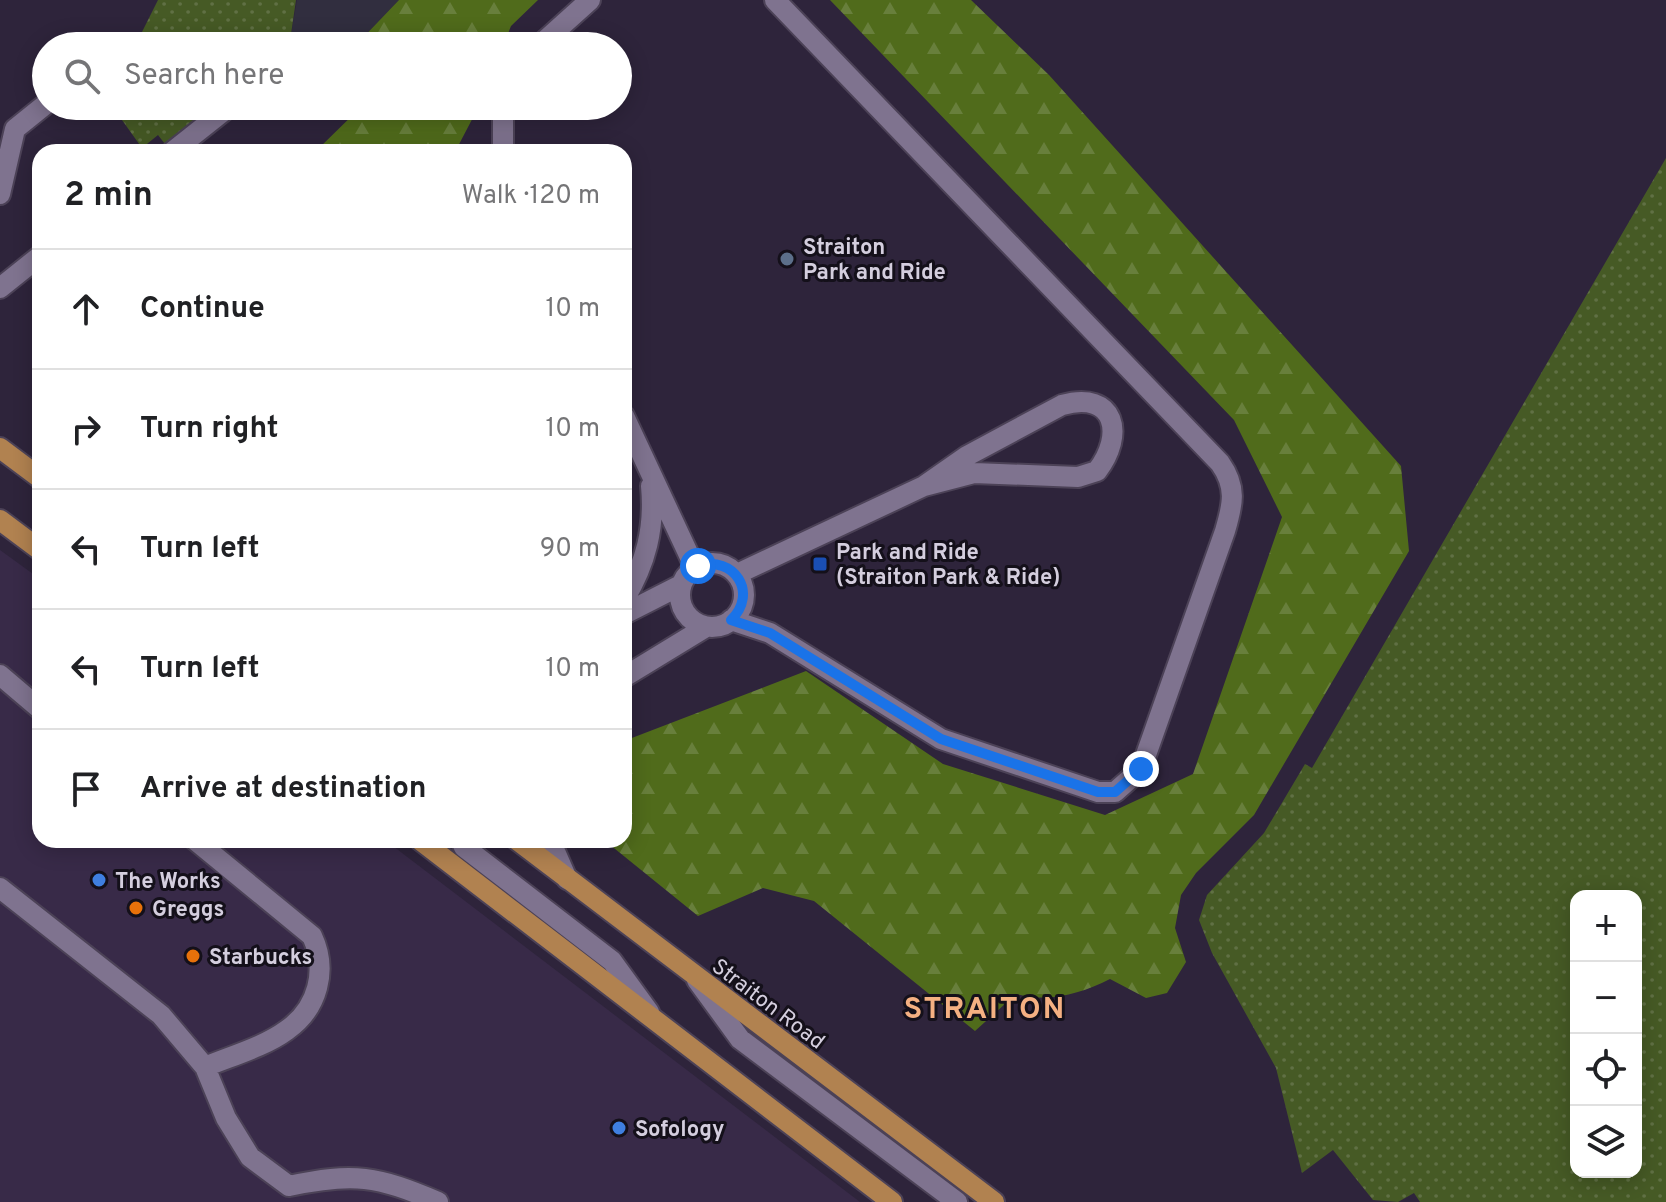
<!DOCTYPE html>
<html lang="en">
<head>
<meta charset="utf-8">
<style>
	body { margin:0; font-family:Overpass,sans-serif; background:#f2f2f2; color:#202124 }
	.controls { position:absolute; right:24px; bottom:24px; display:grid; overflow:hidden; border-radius:16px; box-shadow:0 4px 20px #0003 }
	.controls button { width:72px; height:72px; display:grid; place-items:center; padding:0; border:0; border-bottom:2px solid #e0e0e0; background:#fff; color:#202124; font:40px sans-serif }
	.stop { position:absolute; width:24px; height:24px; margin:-18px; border:6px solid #1a73e8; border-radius:50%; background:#fff }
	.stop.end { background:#1a73e8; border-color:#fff; box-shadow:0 2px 8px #0008 }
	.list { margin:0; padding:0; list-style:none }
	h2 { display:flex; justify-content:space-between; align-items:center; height:104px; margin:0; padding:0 32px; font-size:34px }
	h2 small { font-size:26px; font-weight:400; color:#757577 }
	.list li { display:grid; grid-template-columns:52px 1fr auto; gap:24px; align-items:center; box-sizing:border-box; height:120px; padding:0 32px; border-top:2px solid #e0e0e0 }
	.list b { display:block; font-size:30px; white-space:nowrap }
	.list em { font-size:26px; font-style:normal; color:#757577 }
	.icon { flex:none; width:44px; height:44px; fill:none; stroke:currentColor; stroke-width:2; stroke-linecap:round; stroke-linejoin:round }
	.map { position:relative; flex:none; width:1666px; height:1202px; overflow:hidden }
	.search { position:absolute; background:#fff; box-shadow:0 4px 20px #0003; left:32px; top:32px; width:600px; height:88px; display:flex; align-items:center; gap:20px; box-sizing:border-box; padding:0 28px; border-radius:44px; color:#757577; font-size:30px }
	.panel { position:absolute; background:#fff; box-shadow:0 4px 20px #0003; left:32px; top:144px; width:600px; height:704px; border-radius:24px }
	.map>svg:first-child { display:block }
	.built { fill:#382a48 }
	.industrial { fill:#312e3f }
	.grass { fill:url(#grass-dots); fill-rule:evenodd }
	.forest { fill:url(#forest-firs) }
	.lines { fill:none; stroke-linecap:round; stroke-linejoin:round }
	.minor-casing { stroke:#4c4257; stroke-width:24 }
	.major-casing { stroke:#4c4257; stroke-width:24 }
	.minor { stroke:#7f738f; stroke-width:20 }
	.major { stroke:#b18250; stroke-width:20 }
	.route { stroke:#1a73e8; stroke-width:10 }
	.service-dot { fill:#5c6f8a; stroke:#14101a; stroke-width:3 }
	.transit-dot { fill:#1a4fb4; stroke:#14101a; stroke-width:3 }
	.shop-dot { fill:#3f7fe0; stroke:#14101a; stroke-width:3 }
	.food-dot { fill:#e8710a; stroke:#14101a; stroke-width:3 }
	.labels { text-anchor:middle; stroke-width:6; stroke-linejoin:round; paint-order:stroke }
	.poi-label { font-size:22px; font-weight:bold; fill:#d4cede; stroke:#14101a; text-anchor:start }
	.street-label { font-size:22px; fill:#d4cede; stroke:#14101a }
	.district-label { font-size:30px; font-weight:bold; letter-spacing:2px; fill:#f4b082; stroke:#14101a }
</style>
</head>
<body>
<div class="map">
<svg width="1666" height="1202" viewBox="0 0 1666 1202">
	<defs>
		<pattern id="grass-dots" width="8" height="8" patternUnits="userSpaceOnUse" patternTransform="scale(2)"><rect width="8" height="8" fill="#465a25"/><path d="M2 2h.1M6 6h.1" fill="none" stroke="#607044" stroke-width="1.8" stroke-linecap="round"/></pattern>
		<pattern id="forest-firs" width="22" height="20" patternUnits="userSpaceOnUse" patternTransform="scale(2)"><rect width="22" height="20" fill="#506b1b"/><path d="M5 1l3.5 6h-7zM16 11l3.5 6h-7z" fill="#687f3c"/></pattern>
	</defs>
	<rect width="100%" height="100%" fill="#2e243b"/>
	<path class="built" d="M0,550L40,579V840H385L860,1202H0Z"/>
	<path class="industrial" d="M297,0H399L355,46H284L290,40Z"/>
	<path class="grass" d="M158,0H296L290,41L284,46H135Z
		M112,106H216L168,148L158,135L142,148Z
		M1666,158V1202H1420L1414,1193L1398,1202L1373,1200L1333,1150L1302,1173L1276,1068L1212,953L1199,920L1207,895L1264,833L1305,764L1312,768ZM1636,896V1172H1576V896Z"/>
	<path class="forest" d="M399,0H538L511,26L503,46H355Z
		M830,0H971L1049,75L1401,466L1409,551L1254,815L1196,873L1181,895L1175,928L1186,962L1167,993L1146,998L1110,979C1080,994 1049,1003 1016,994L975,1031L814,901L763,888L698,916L604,840H624V741L806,671L943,764L1105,815L1193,774L1282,517L1234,420Z
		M362,106H479L455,152H315Z"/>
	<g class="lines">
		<g class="minor-casing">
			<path id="minor" d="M539,46L590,0
				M15,129L46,104
				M172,152L230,106
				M503,152V106
				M0,194L15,129
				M0,288L40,256
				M624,416L695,568
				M680 595a32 32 0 1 1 64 0a32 32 0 1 1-64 0Z
				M737,574L924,486L967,456L1062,405C1116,390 1125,435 1097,471L1078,477L974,473L924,486
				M624,600C646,563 655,528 651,486
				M624,614L681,585
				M731,620L770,633L941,739L1098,792H1115L1141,769L1225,531C1233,504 1237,487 1220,463L775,0
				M0,675L40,709
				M624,677L706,627
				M195,840L312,936C328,970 318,1008 287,1030C264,1047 231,1056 205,1067
				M461,840L464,847L612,961L649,1012
				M550,840L567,879
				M0,888L161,1015L205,1067L226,1118L250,1157L289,1186
				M697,980L740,1039L957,1202
				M289,1186C354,1172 377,1176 438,1202"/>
		</g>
		<g class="major-casing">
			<path id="major" d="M0,448L40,478
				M0,520L40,550
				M420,840L892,1202
				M517,840L994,1202"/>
		</g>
		<use href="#minor" class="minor"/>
		<use href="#major" class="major"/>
	</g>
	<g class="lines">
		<path class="route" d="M698,566C734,555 759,593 731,620L770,633L941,739L1098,792H1115L1141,769"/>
	</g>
	<circle class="service-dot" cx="787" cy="259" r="8"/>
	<rect class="transit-dot" x="812" y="556" width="16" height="16" rx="4"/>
	<g class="shop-dot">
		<circle cx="99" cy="880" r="8"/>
		<circle cx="619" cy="1128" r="8"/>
	</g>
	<g class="food-dot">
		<circle cx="136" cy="908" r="8"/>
		<circle cx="193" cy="956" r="8"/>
	</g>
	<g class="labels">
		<g class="poi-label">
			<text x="803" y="254">Straiton<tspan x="803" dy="25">Park and Ride</tspan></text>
			<text x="836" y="559">Park and Ride<tspan x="836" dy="25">(Straiton Park &amp; Ride)</tspan></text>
			<text x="115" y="888">The Works</text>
			<text x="152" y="916">Greggs</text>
			<text x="209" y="964">Starbucks</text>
			<text x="635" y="1136">Sofology</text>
		</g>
		<g class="street-label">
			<text transform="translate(769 1003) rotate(37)" y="8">Straiton Road</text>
		</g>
		<g class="district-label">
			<text x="985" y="1018">STRAITON</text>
		</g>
	</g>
</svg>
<div class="controls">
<button>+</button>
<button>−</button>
<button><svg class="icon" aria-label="locate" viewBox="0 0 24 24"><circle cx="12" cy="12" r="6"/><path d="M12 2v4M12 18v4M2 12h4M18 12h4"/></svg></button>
<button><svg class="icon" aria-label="layers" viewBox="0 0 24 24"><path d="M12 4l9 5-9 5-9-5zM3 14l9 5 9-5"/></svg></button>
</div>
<div class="stop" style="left:698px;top:566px"></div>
<div class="stop end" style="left:1141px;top:769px"></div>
<div class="search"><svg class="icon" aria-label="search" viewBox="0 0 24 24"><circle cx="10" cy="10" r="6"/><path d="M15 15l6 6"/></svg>Search here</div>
<section class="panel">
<h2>2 min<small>Walk · 120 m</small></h2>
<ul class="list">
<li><svg class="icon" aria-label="ahead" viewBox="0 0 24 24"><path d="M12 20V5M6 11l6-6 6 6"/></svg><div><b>Continue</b></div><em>10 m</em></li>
<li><svg class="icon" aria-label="right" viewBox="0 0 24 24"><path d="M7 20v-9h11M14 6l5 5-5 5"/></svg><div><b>Turn right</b></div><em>10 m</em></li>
<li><svg class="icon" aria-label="left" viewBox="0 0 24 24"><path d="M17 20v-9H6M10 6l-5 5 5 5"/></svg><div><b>Turn left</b></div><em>90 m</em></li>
<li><svg class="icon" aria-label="left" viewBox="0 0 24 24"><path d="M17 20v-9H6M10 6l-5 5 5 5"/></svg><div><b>Turn left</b></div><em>10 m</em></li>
<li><svg class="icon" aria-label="arrive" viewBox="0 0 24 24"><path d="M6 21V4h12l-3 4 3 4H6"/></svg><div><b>Arrive at destination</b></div></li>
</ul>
</section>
</div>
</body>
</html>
